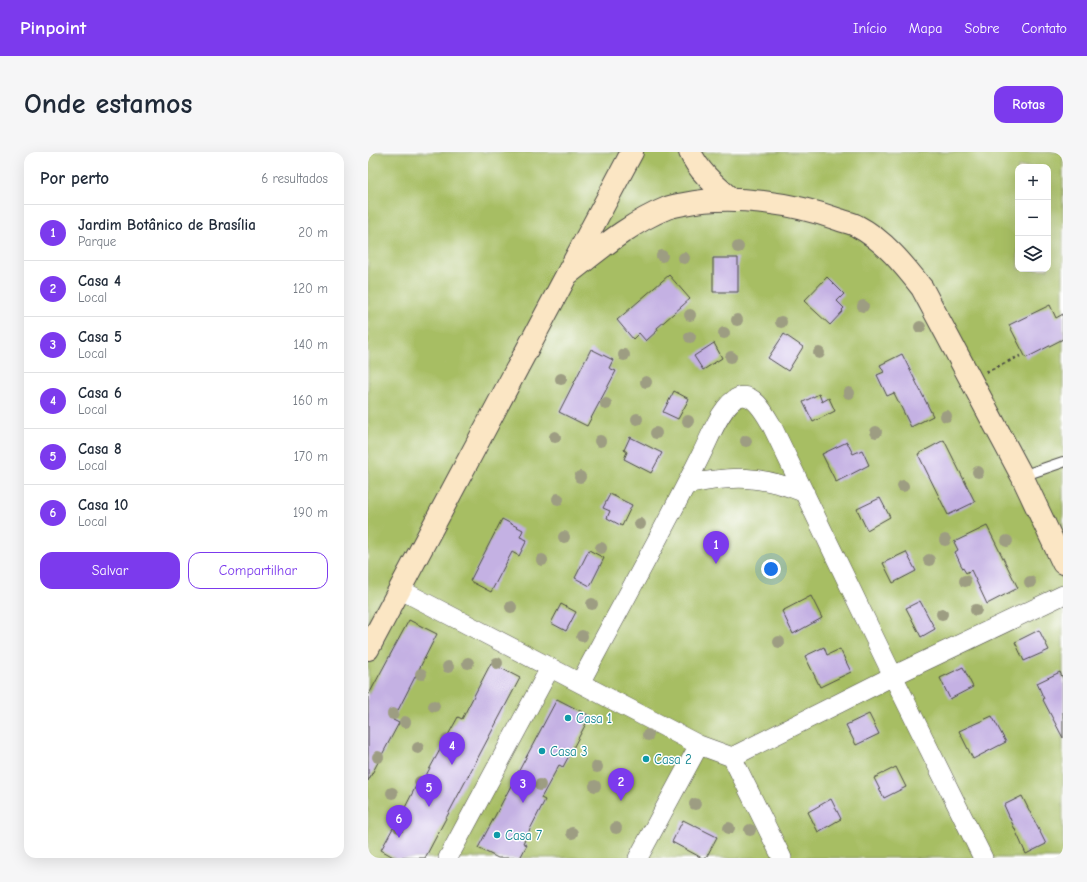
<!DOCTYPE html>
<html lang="pt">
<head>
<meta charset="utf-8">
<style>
	body { margin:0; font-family:"Comic Neue",sans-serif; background:#f6f6f7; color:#1f2937 }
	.controls { position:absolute; right:12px; top:12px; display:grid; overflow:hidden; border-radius:8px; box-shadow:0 4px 16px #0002 }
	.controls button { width:36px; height:36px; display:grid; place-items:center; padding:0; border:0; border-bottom:1px solid #e0e1e3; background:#fff; color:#1f2937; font:20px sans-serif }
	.you { position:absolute; left:403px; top:417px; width:14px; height:14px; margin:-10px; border:3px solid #fff; border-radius:50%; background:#1a73e8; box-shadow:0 0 0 6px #1a73e833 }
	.badge { display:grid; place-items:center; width:26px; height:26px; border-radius:50%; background:#7c3aed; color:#fff; font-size:13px; font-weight:700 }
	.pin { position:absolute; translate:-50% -33px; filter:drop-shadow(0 1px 2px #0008) }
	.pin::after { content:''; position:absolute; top:21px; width:14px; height:12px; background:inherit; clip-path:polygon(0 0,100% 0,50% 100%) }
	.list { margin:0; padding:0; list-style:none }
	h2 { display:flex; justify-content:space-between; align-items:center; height:52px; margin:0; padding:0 16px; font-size:17px }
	h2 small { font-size:13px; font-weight:400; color:#747a83 }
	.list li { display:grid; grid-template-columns:26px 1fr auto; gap:12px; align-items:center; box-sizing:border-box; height:56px; padding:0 16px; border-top:1px solid #e0e1e3 }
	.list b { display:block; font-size:15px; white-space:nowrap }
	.list p { margin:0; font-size:13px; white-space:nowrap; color:#747a83 }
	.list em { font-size:13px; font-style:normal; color:#747a83 }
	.actions { display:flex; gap:8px; padding:12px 16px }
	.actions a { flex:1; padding:9px 0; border:1px solid #7c3aed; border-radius:12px; text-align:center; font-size:14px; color:#7c3aed }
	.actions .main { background:#7c3aed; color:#fff }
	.icon { flex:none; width:22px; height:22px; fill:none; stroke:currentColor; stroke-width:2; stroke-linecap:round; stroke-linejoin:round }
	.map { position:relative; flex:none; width:695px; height:706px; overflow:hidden; border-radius:12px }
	header { display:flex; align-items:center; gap:24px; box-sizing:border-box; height:56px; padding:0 20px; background:#7c3aed; color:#fff }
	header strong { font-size:19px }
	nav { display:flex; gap:22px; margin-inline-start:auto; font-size:14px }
	.intro { display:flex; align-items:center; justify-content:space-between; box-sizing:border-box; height:96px; padding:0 24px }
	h1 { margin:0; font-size:28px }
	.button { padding:10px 18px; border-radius:12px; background:#7c3aed; color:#fff; font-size:14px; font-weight:700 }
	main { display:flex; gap:24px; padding:0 24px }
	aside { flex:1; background:#fff; border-radius:12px; box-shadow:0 4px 16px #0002 }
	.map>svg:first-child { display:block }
	.park { fill:#a7be64; stroke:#697448; fill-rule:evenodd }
	.building { fill:#c4b1e3 }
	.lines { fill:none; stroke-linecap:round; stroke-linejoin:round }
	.lane-casing { stroke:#494844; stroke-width:12 }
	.street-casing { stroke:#494844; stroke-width:20 }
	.secondary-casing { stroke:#494844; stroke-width:24 }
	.path { stroke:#494844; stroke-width:2.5; stroke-dasharray:3 3; stroke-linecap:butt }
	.lane { stroke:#fff; stroke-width:10 }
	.street { stroke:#fff; stroke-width:19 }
	.secondary { stroke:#fbe6c4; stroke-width:22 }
	.tree { fill:#9d9d82 }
	.culture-dot { fill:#0f9aa8; stroke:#fff; stroke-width:1.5 }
	.labels { text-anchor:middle; stroke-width:3; stroke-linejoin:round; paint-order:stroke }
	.culture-label { font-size:13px; fill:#0d838f; stroke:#fff; text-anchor:start }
</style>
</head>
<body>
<header>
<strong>Pinpoint</strong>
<nav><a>Início</a><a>Mapa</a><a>Sobre</a><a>Contato</a></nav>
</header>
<div class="intro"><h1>Onde estamos</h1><a class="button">Rotas</a></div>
<main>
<aside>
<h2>Por perto<small>6 resultados</small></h2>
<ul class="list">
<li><span class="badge">1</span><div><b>Jardim Botânico de Brasília</b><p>Parque</p></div><em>20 m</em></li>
<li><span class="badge">2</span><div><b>Casa 4</b><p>Local</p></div><em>120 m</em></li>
<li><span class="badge">3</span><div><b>Casa 5</b><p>Local</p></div><em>140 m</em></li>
<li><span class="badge">4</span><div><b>Casa 6</b><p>Local</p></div><em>160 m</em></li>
<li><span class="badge">5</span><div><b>Casa 8</b><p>Local</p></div><em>170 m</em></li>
<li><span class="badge">6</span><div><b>Casa 10</b><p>Local</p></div><em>190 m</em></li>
</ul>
<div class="actions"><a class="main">Salvar</a><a>Compartilhar</a></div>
</aside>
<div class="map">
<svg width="695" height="706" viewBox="0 0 695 706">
	<rect width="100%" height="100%" fill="#fff"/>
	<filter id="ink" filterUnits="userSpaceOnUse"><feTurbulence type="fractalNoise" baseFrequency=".025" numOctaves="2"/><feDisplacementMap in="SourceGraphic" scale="8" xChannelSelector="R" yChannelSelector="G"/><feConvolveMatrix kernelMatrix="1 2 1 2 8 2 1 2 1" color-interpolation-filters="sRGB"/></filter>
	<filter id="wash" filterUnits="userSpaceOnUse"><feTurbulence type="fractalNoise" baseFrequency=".012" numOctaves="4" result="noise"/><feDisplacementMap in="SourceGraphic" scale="16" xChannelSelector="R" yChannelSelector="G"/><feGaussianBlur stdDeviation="0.9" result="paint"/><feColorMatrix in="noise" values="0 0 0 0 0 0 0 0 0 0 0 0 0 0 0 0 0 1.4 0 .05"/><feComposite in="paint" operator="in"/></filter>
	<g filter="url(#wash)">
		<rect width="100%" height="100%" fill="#f4e9d3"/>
		<path class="park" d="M0,0H695V706H0ZM650,15H680V117H650Z"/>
		<g id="blocks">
			<path class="building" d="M345,106H370V140H345Z
				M301,123L322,147L289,176L290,178L278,189L271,181L265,187L249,168Z
				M459,125L476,142L469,149L476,156L474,158L475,159L462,173L436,149Z
				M682,153L688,166L695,162V187L658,206L641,173Z
				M416,182L435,195L420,219L400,206Z
				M346,191L354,206L335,218L326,204Z
				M223,197L245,208L241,216L248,219L219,274L191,260Z
				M534,202L565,264L543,275L526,241L519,244L509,223L516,220L512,213Z
				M306,239L321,247L310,267L295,260Z
				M451,242L454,250L461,246L467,259L445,270L435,250Z
				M262,285L294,301L283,321L256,307L259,300L256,298Z
				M576,288L607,350L580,363L550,302Z
				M479,290L485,302L494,298L501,313L468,330L454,302Z
				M242,342L264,353L254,374L239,366L242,359L235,356Z
				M512,346L522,365L499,378L489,357Z
				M134,367L155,378L152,385L159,388L151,404L144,400L123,440L102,429Z
				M619,374L650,436L619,452L603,418L598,421L593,413L587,400L590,398L586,390Z
				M221,398L236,406L222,434L207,426Z
				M538,400L548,419L525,431L515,411Z
				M443,444L454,466L425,482L414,459Z
				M552,449L567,477L553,485L538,456Z
				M193,452L208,460L198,479L183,471Z
				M41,468L69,482L25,568L31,571L0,629V544Z
				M671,478L681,498L656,509L647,490Z
				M456,495L459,503L472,497L483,520L452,535L437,504Z
				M123,511L152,526L57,706H27L13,698L25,676L26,677L48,634L51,636L90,565L94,567Z
				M595,515L605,535L582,547L572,526Z
				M692,520L695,527V586L675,548L676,547L669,531Z
				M189,547L222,564L195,615L191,613L173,646L177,648L155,691L159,693L152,706H130L110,696Z
				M501,562L511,582L488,593L478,573Z
				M624,564L638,590L605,607L591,579Z
				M528,615L538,635L516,646L506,626Z
				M654,644L678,692L658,702L636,653Z
				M463,647L473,667L450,680L440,660Z
				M315,668L349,685L338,706H334L304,690Z"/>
		</g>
	</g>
	<g filter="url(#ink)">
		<use href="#blocks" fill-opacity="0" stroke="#494844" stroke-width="1"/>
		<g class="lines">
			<g class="lane-casing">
				<path id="lane" d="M654,324L695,310"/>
			</g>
			<g class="street-casing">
				<path id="street" d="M318,333C365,323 393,323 437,341
					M31,437L331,593L364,605L414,706
					M212,531C252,456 295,380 333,303C341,288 354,251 371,245C386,240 397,262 403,272L525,524L615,706
					M364,605L525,524L695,443
					M80,706L182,516
					M270,706L331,593"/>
			</g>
			<g class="secondary-casing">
				<path id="secondary" d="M322,0C331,20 347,33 363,47
					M201,121C232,97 262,71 299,56C304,54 311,53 316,52C364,42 426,51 472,68C477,70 484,71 489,74C516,88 536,113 554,136L654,324L695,411
					M0,497L264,0"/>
			</g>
			<path class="path" d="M618,220L652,204"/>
			<use href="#lane" class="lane"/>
			<use href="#street" class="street"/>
			<use href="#secondary" class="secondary"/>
		</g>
		<g class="tree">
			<circle cx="370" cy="95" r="6"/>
			<circle cx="294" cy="104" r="6"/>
			<circle cx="316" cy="106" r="6"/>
			<circle cx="495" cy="154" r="6"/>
			<circle cx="322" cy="163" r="6"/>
			<circle cx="369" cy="168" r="6"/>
			<circle cx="413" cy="170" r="6"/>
			<circle cx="552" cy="175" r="6"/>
			<circle cx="356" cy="181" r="6"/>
			<circle cx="322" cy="185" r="6"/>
			<circle cx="451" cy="201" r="6"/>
			<circle cx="256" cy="203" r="6"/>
			<circle cx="363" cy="205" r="6"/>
			<circle cx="193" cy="227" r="6"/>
			<circle cx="278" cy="230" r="6"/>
			<circle cx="481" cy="241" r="6"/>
			<circle cx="238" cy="252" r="6"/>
			<circle cx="578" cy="264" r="6"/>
			<circle cx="269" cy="267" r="6"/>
			<circle cx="320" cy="269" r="6"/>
			<circle cx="508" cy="280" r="6"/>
			<circle cx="288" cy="281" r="6"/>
			<circle cx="187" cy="285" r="6"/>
			<circle cx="232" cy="289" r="6"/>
			<circle cx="378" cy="289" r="6"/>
			<circle cx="610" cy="320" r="6"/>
			<circle cx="212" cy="325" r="6"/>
			<circle cx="535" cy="334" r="6"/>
			<circle cx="190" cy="347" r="6"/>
			<circle cx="272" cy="372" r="6"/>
			<circle cx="196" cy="385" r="6"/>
			<circle cx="577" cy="388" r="6"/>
			<circle cx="639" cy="389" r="6"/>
			<circle cx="233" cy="396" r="6"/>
			<circle cx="174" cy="408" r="6"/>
			<circle cx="561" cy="408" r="6"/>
			<circle cx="597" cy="429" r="6"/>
			<circle cx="662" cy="430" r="6"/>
			<circle cx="224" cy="452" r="6"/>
			<circle cx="143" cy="455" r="6"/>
			<circle cx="608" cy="458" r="6"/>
			<circle cx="574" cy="462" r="6"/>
			<circle cx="214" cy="484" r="6"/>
			<circle cx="411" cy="490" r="6"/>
			<circle cx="100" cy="511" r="6"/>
			<circle cx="129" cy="511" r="6"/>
			<circle cx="80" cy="515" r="6"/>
			<circle cx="53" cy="522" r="6"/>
			<circle cx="66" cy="554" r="6"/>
			<circle cx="25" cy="562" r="6"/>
			<circle cx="37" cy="570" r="6"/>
			<circle cx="280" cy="583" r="6"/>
			<circle cx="79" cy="588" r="6"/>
			<circle cx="50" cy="596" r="6"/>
			<circle cx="10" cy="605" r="6"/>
			<circle cx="229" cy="615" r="6"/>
			<circle cx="52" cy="630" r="6"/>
			<circle cx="172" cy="633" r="6"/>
			<circle cx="227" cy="634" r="6"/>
			<circle cx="24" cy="641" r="6"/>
			<circle cx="327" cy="652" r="6"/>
			<circle cx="31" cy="675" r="6"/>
			<circle cx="248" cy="676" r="6"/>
			<circle cx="361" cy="676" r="6"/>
			<circle cx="382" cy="678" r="6"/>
			<circle cx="204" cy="681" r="6"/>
		</g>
	</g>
	<g class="culture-dot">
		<circle cx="200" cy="566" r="4"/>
		<circle cx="174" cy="599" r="4"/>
		<circle cx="278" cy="607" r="4"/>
		<circle cx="129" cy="683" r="4"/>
	</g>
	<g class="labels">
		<g class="culture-label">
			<text x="208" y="571">Casa 1</text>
			<text x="182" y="604">Casa 3</text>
			<text x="286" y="612">Casa 2</text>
			<text x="137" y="688">Casa 7</text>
		</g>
	</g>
</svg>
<div class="controls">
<button>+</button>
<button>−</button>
<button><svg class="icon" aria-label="layers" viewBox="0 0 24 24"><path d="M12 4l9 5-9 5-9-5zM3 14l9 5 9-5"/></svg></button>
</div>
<div class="you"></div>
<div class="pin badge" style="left:348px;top:412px">1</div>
<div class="pin badge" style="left:253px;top:649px">2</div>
<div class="pin badge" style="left:155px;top:651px">3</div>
<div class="pin badge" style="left:84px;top:613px">4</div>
<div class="pin badge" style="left:61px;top:655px">5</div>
<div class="pin badge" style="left:31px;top:686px">6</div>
</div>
</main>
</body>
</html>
